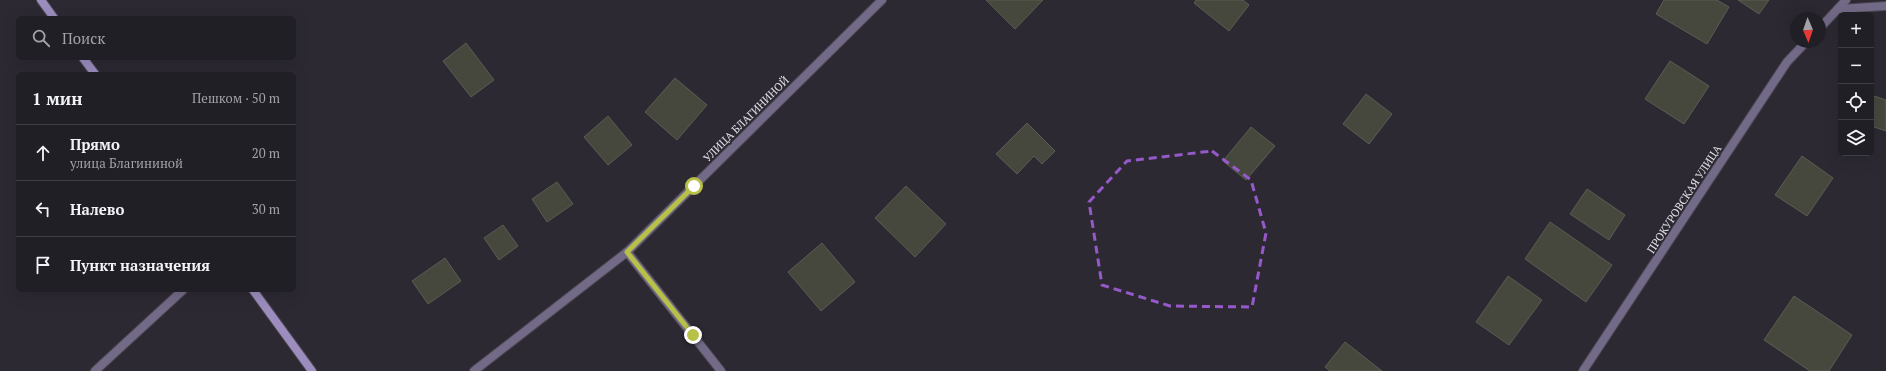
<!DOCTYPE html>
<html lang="ru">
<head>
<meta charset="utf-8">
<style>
	body { margin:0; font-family:"PT Serif",serif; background:#29272e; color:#f1f3f6 }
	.controls { position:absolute; right:12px; top:12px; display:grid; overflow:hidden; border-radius:6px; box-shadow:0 4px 16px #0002 }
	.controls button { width:36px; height:36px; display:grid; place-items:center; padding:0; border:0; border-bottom:1px solid #3e3d43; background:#211f26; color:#f1f3f6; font:20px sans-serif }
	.compass { position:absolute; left:1790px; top:12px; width:36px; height:36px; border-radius:50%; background:#211f26; box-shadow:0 4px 16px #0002; rotate:178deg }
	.stop { position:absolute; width:12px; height:12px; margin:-9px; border:3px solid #b7c148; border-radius:50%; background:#fff }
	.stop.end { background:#b7c148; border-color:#fff; box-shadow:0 1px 4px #0008 }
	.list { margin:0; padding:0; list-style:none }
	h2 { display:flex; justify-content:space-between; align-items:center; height:52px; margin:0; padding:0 16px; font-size:17px }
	h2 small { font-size:13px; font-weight:400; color:#a2a2a7 }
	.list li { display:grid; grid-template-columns:26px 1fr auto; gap:12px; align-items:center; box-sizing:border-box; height:56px; padding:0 16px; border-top:1px solid #3e3d43 }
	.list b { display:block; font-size:15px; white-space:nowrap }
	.list p { margin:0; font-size:13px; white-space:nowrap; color:#a2a2a7 }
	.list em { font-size:13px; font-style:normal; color:#a2a2a7 }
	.icon { flex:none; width:22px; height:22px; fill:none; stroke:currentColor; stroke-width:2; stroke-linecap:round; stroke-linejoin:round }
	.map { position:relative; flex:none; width:1886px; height:371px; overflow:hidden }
	.search { position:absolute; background:#211f26; box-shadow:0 4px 16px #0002; left:16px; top:16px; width:280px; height:44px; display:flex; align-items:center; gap:10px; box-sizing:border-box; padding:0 14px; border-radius:6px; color:#a2a2a7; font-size:15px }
	.panel { position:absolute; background:#211f26; box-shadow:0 4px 16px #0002; left:16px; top:72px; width:280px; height:220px; border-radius:6px }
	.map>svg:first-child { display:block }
	.building { fill:#46483d; stroke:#5c5d52 }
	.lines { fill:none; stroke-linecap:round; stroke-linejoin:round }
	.lane-casing { stroke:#494650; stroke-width:10 }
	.street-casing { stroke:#494650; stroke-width:10 }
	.secondary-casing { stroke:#494650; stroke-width:10 }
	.lane { stroke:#736a88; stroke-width:8 }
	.street { stroke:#736a88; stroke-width:8 }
	.secondary { stroke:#9c8dbe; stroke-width:8 }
	.route { stroke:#b7c148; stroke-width:5 }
	.marked { fill:none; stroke:#9559c9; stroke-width:3; stroke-dasharray:8 5; stroke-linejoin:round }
	.labels { text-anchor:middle; stroke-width:3.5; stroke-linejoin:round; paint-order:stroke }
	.street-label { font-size:11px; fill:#e2e0e7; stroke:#2c2933 }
</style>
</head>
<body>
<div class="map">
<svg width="1886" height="371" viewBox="0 0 1886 371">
	<rect width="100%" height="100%" fill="#2c2933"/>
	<path class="building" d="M986,0H1043L1015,29Z
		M1196,0H1243L1249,5L1229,31L1194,3Z
		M1664,0H1717L1729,7L1707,44L1656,14Z
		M1738,0H1769L1759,14Z
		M466,43L494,80L471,97L443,61Z
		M1670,61L1709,86L1684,124L1645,99Z
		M675,78L707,105L677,140L645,112Z
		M1366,94L1392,114L1369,144L1343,124Z
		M1871,95L1886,100V131L1871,126Z
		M608,116L632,145L608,165L584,137Z
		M1027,123L1055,151L1042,164L1034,156L1017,174L996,154Z
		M1251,127L1275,146L1246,180L1223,161Z
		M1802,156L1833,178L1807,216L1775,195Z
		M557,182L573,204L547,222L532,199Z
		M906,186L946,224L915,257L875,218Z
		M1587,189L1625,215L1609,240L1570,214Z
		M1550,222L1612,265L1586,302L1525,259Z
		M503,225L518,246L499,260L484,238Z
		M822,243L855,282L821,311L788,272Z
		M445,258L461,281L428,304L412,281Z
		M1508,276L1542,300L1509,345L1476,322Z
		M1794,296L1852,335L1829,371H1810L1764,340Z
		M1345,342L1382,371H1330L1325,367Z"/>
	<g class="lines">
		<g class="lane-casing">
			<path id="lane" d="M1839,9L1886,6
				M627,252L721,371
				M95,371L183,290"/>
		</g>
		<g class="street-casing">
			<path id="street" d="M1820,28L1846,0
				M474,371L627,252L882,0
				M1583,371L1787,62L1806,42"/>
		</g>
		<g class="secondary-casing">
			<path id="secondary" d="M41,0L54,18
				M83,58L95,74
				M253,290L312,371"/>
		</g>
		<use href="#lane" class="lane"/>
		<use href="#street" class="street"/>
		<use href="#secondary" class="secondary"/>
	</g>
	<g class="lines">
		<path class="route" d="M693,335L627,252L694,186"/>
	</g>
	<path class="marked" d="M1212,151L1251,180L1266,233L1252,307L1170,306L1102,285L1089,202L1127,161Z"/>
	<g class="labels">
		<g class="street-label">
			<text transform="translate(746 119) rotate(-45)" y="4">УЛИЦА БЛАГИНИНОЙ</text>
			<text transform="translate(1684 199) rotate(-57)" y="4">ПРОКУРОВСКАЯ УЛИЦА</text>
		</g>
	</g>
</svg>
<div class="controls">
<button>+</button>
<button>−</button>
<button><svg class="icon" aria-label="locate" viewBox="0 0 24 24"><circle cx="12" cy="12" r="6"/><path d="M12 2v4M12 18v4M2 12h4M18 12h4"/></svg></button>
<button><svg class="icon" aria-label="layers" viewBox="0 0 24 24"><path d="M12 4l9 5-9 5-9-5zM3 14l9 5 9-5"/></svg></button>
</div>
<svg class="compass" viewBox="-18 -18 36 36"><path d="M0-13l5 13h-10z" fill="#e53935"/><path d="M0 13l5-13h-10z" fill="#a2a2a7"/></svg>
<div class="stop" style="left:694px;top:186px"></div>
<div class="stop end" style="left:693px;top:335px"></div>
<div class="search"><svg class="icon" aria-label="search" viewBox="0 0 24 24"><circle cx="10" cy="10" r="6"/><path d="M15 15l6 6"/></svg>Поиск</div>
<section class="panel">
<h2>1 мин<small>Пешком · 50 m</small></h2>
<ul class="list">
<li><svg class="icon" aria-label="ahead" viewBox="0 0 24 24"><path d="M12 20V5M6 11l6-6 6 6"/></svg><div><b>Прямо</b><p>улица Благининой</p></div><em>20 m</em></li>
<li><svg class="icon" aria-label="left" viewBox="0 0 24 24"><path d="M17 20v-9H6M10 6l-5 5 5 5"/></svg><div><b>Налево</b></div><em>30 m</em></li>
<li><svg class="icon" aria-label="arrive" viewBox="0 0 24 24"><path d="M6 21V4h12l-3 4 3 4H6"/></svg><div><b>Пункт назначения</b></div></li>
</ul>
</section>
</div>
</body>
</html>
